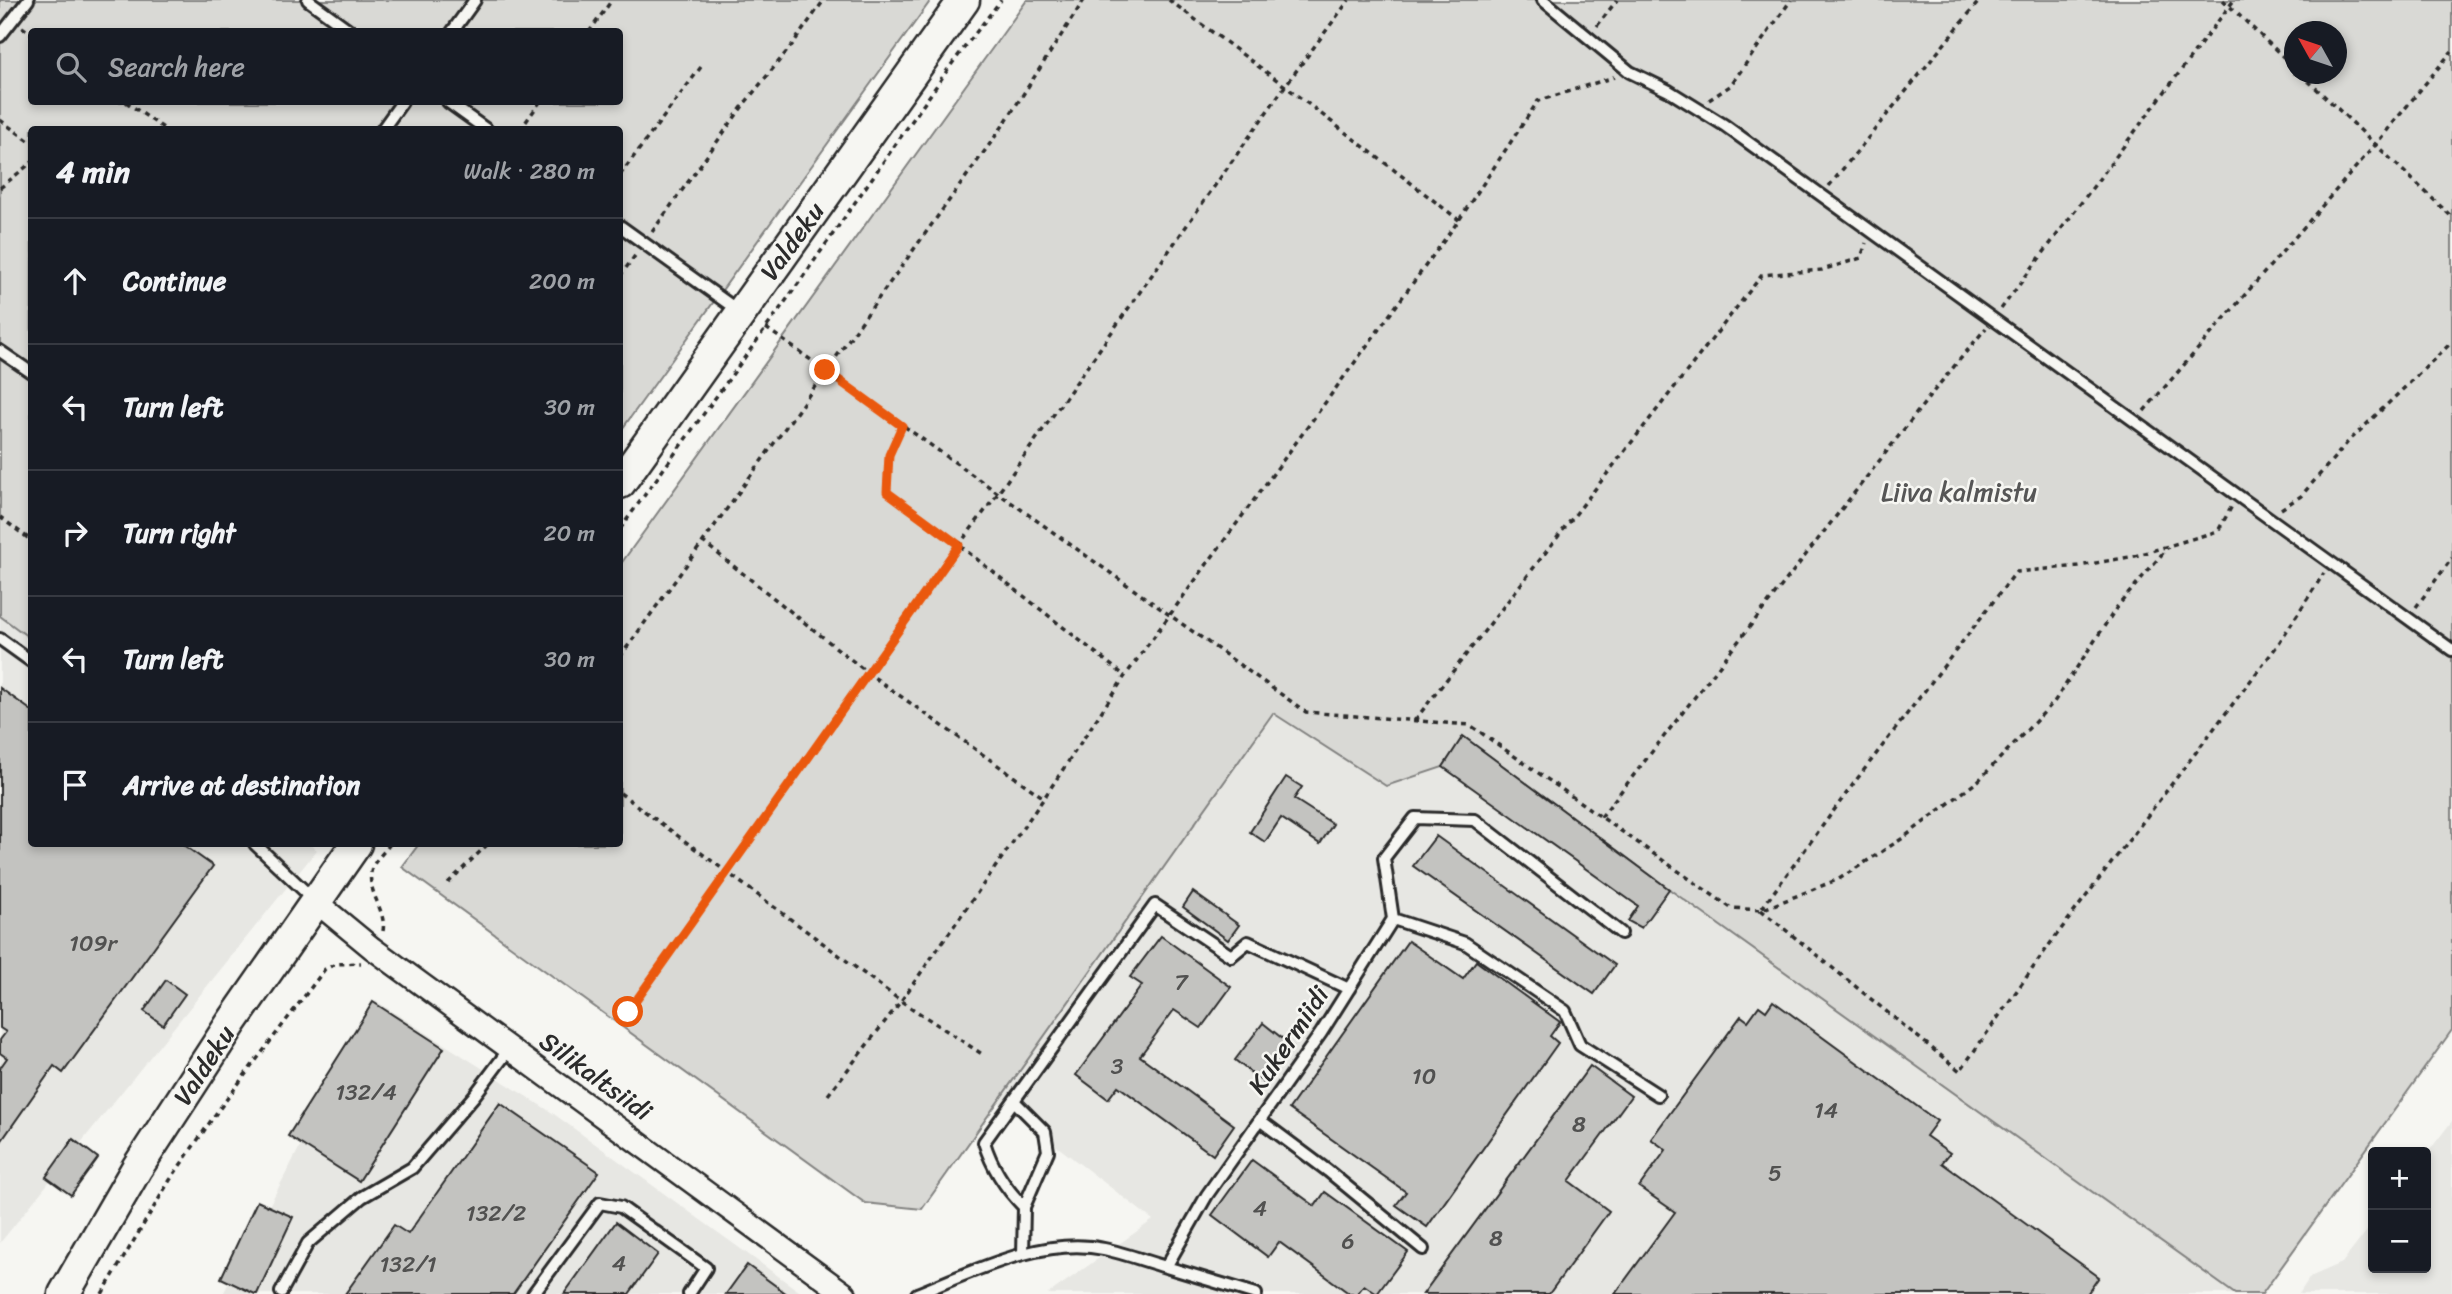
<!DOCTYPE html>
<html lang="en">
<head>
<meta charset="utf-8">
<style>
	body { margin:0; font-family:Sriracha,sans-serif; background:#20242c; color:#f1f3f6 }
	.controls { position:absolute; right:21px; bottom:21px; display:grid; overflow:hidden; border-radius:7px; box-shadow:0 4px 10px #0003 }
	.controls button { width:63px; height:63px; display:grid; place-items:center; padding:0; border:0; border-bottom:2px solid #363941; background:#171b24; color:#f1f3f6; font:35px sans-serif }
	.compass { position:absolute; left:2284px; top:21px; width:63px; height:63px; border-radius:50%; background:#171b24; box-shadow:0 4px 10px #0003; rotate:310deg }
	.stop { position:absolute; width:21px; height:21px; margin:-16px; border:5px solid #ea580c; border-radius:50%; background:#fff }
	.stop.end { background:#ea580c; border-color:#fff; box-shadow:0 2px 7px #0008 }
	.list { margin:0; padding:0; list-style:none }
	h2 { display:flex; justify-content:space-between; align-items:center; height:91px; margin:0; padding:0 28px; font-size:30px }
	h2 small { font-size:23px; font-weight:400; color:#9ea1a6 }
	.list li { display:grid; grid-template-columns:46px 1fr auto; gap:21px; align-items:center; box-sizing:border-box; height:126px; padding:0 28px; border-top:2px solid #363941 }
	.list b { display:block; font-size:26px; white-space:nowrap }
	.list em { font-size:23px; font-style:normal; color:#9ea1a6 }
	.icon { flex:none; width:38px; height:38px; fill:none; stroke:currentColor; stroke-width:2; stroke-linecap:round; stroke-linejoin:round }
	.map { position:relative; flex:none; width:2452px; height:1294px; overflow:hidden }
	.search { position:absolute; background:#171b24; box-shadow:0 4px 10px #0003; left:28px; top:28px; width:595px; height:77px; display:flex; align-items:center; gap:18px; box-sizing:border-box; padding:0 24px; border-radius:7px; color:#9ea1a6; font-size:26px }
	.panel { position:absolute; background:#171b24; box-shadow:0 4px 10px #0003; left:28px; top:126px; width:595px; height:721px; border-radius:7px }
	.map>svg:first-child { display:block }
	.built { fill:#e7e7e3 }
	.green { fill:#d9d9d5; stroke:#828280; stroke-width:2; fill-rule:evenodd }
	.building { fill:#c3c3c0; stroke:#2b2b2b; stroke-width:2 }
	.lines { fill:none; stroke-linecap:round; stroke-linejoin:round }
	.lane-casing { stroke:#2b2b2b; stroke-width:16 }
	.street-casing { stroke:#2b2b2b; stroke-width:26 }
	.secondary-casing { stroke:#2b2b2b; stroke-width:35 }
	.path { stroke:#2b2b2b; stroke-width:3.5; stroke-dasharray:5 5; stroke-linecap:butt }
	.lane { stroke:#f6f6f2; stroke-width:10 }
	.street { stroke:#f6f6f2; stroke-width:21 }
	.secondary { stroke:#f6f6f2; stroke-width:30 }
	.route { stroke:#ea580c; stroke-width:9 }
	.labels { text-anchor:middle; stroke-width:5; stroke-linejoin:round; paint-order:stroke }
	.number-label { font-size:23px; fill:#515150 }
	.street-label { font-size:26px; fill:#2b2b2b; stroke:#f6f6f2 }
	.park-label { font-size:26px; fill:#565656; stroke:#f6f6f2 }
</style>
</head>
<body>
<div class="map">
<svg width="2452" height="1294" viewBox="0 0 2452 1294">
	<rect width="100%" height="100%" fill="#f6f6f2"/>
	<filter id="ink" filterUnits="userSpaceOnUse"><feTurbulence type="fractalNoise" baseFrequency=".0143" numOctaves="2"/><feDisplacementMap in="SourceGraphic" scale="14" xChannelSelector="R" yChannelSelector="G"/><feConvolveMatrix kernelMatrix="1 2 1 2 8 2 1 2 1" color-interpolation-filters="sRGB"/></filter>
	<g filter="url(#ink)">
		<path class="built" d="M0,616L31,639L32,844H309L317,850L0,1243Z
			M1273,713L1386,785L1463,736L1669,889L2235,1294H1048L1153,1220L998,1101Z
			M376,1001L551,1112L803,1294H223Z
			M2452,1121V1294H2299L2310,1277L2342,1263L2373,1223V1268H2426V1155Z"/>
		<path class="green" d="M0,0H931L620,432V130H32L31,639L0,616ZM32,32H620V102H32Z
			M1027,0H2452V1030L2262,1294H2235L1669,889L1464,737L1443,767L1386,786L1273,713L922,1209L865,1203L402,867L419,844H620V565ZM2294,32H2336V74H2294Z"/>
		<path class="building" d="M0,688L32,711V844H182L213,866L63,1073L54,1066L0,1143V1068L7,1058L0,1053V1040L6,1032L0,1028Z
			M1463,736L1669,889L1641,928L1628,921L1638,906L1443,767Z
			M1286,777L1302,787L1294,799L1333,824L1320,844L1281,818L1265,842L1250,832Z
			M1436,836L1615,965L1594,994L1413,866Z
			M1193,892L1239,925L1228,940L1183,907Z
			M1161,936L1231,987L1201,1028L1174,1010L1140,1056L1234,1125L1213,1155L1118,1086L1108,1099L1076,1075L1142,985L1130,977Z
			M1408,941L1463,979L1476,961L1560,1022L1550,1036L1558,1043L1427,1227L1396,1205L1406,1192L1289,1109Z
			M166,980L185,994L163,1025L144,1011Z
			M1773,1001L1937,1121L1926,1136L1950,1153L1942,1163L2099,1277L2087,1294H1615L1675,1212L1639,1187L1666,1150L1651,1139L1741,1016L1748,1021L1759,1006L1766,1011Z
			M373,1002L444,1048L359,1181L288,1136Z
			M1263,1023L1293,1047L1264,1083L1235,1060Z
			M1590,1066L1631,1096L1569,1181L1609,1211L1549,1294H1423Z
			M500,1103L599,1172L513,1294H345L394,1225L408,1234Z
			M73,1139L98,1158L71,1195L46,1177Z
			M1252,1160L1315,1206L1325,1192L1408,1252L1377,1294L1364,1285L1357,1294H1350L1279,1242L1268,1257L1212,1215Z
			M257,1201L293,1217L257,1294H255L221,1278Z
			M616,1222L658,1254L629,1294H564Z
			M747,1265L787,1294H726Z"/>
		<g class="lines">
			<g class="lane-casing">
				<path id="lane" d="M308,0L352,32
					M1543,0L1630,72L1669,91L1724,125L2452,650
					M452,32L475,0
					M0,36L28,0
					M448,102L487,130
					M382,130L402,102
					M620,226L740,312
					M0,351L32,373
					M0,639L32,662
					M255,844L313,899
					M1393,919L1465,943L1565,1011L1580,1045L1658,1095
					M1014,1101L1045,1132L1048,1151L1024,1207L1023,1254
					M1261,1121L1328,1171L1423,1249
					M1024,1207C1005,1188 992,1168 984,1142L1155,905L1231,956L1248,942L1349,989
					M1166,1267L1256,1294
					M281,1292L308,1243L362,1197L412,1168L474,1096L510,1048
					M533,1294L600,1203L621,1207L706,1268L689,1294
					M917,1294C972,1272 1043,1236 1104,1249C1124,1253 1145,1261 1166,1267L1207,1195L1321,1033L1393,919L1384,858L1415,818L1475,820L1621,933"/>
			</g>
			<g class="street-casing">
				<path id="street" d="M315,901L372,948L845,1294"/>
			</g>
			<g class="secondary-casing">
				<path id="secondary" d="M620,483L964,0
					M64,1294L137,1168L232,1022L356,844"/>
			</g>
			<path class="path" d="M1169,0L1285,86L1459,220
				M2223,0L2294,67
				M1597,26L1617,0
				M22,27L32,34
				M589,32L612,0
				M2301,74L2452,217
				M1709,100L1730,86L1791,0
				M126,102L166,130
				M0,120L32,143
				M520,130L540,102
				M620,175L704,63
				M1829,186L1980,0
				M0,188L32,162
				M652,232L745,103L792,45L824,0
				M620,276L637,253
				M2001,309L2234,0
				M766,328L1306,712L1470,725L1731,908L1761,910L1839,879L1903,838L1978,781L2054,702L2117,607L2168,547
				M2144,411L2376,144L2452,51
				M903,426L889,455L887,492L959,545L1125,676
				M2281,509L2301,496L2347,443L2452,342
				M0,517L32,541
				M620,529L798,284L951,65L1001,0
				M702,541L868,673L1044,798
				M2416,607L2452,558
				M620,657L1002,127L1084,0
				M1415,720L1762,275L1822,270L1861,258L1866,243
				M620,793L901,1001L982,1054
				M1601,817L1937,387L1986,328
				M448,883L488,844
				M1762,908L1857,779L2016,572L2079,566L2135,556L2218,531L2232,506
				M1761,910L1960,1071L2052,941L2277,646L2324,573
				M383,931C387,909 363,888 373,866C377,858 385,851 390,844
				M628,1011L959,545L999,492L1285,86L1349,0
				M828,1095L901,1001L1044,798L1125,676L1459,220L1538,101L1614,77
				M102,1294L170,1180L217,1112L325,969L336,964L361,963"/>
			<use href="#lane" class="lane"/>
			<use href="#street" class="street"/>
			<use href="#secondary" class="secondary"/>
		</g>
	</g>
	<g class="lines" filter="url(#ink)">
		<path class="route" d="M628,1012L959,545L887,492L889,455L902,426L825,370"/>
	</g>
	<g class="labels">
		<g class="number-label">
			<text x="93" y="951">109r</text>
			<text x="1181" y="990">7</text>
			<text x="1117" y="1074">3</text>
			<text x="1424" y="1084">10</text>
			<text x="366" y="1100">132/4</text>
			<text x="1826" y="1118">14</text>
			<text x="1579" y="1132">8</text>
			<text x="1775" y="1181">5</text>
			<text x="1260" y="1216">4</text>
			<text x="496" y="1221">132/2</text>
			<text x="1496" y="1246">8</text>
			<text x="1348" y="1249">6</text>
			<text x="619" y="1271">4</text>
			<text x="408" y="1272">132/1</text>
		</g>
		<g class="street-label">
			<text transform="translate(792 241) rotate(-54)" y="9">Valdeku</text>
			<text transform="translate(1288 1040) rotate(-56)" y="9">Kukermiidi</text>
			<text transform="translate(204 1065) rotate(-57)" y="9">Valdeku</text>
			<text transform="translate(596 1076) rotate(36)" y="9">Silikaltsiidi</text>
		</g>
		<g class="park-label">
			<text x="1959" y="501">Liiva kalmistu</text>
		</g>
	</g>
</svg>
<div class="controls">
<button>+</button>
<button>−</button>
</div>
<svg class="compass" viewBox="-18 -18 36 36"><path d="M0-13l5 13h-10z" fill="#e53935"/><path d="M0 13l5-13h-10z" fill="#9ea1a6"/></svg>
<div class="stop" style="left:628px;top:1012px"></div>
<div class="stop end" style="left:825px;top:370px"></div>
<div class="search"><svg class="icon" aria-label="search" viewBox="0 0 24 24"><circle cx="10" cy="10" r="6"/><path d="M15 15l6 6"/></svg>Search here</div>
<section class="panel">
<h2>4 min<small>Walk · 280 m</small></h2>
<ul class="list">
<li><svg class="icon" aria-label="ahead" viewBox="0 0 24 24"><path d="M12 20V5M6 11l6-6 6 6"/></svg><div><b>Continue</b></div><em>200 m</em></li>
<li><svg class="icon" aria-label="left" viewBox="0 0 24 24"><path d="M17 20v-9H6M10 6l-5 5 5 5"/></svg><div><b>Turn left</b></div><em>30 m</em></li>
<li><svg class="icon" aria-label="right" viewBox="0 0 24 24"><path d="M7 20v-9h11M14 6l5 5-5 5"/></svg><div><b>Turn right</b></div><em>20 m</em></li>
<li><svg class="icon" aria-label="left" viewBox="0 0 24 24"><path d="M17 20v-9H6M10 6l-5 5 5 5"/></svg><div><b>Turn left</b></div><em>30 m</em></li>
<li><svg class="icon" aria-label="arrive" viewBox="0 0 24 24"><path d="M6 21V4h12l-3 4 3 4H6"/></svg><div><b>Arrive at destination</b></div></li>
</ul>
</section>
</div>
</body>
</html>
